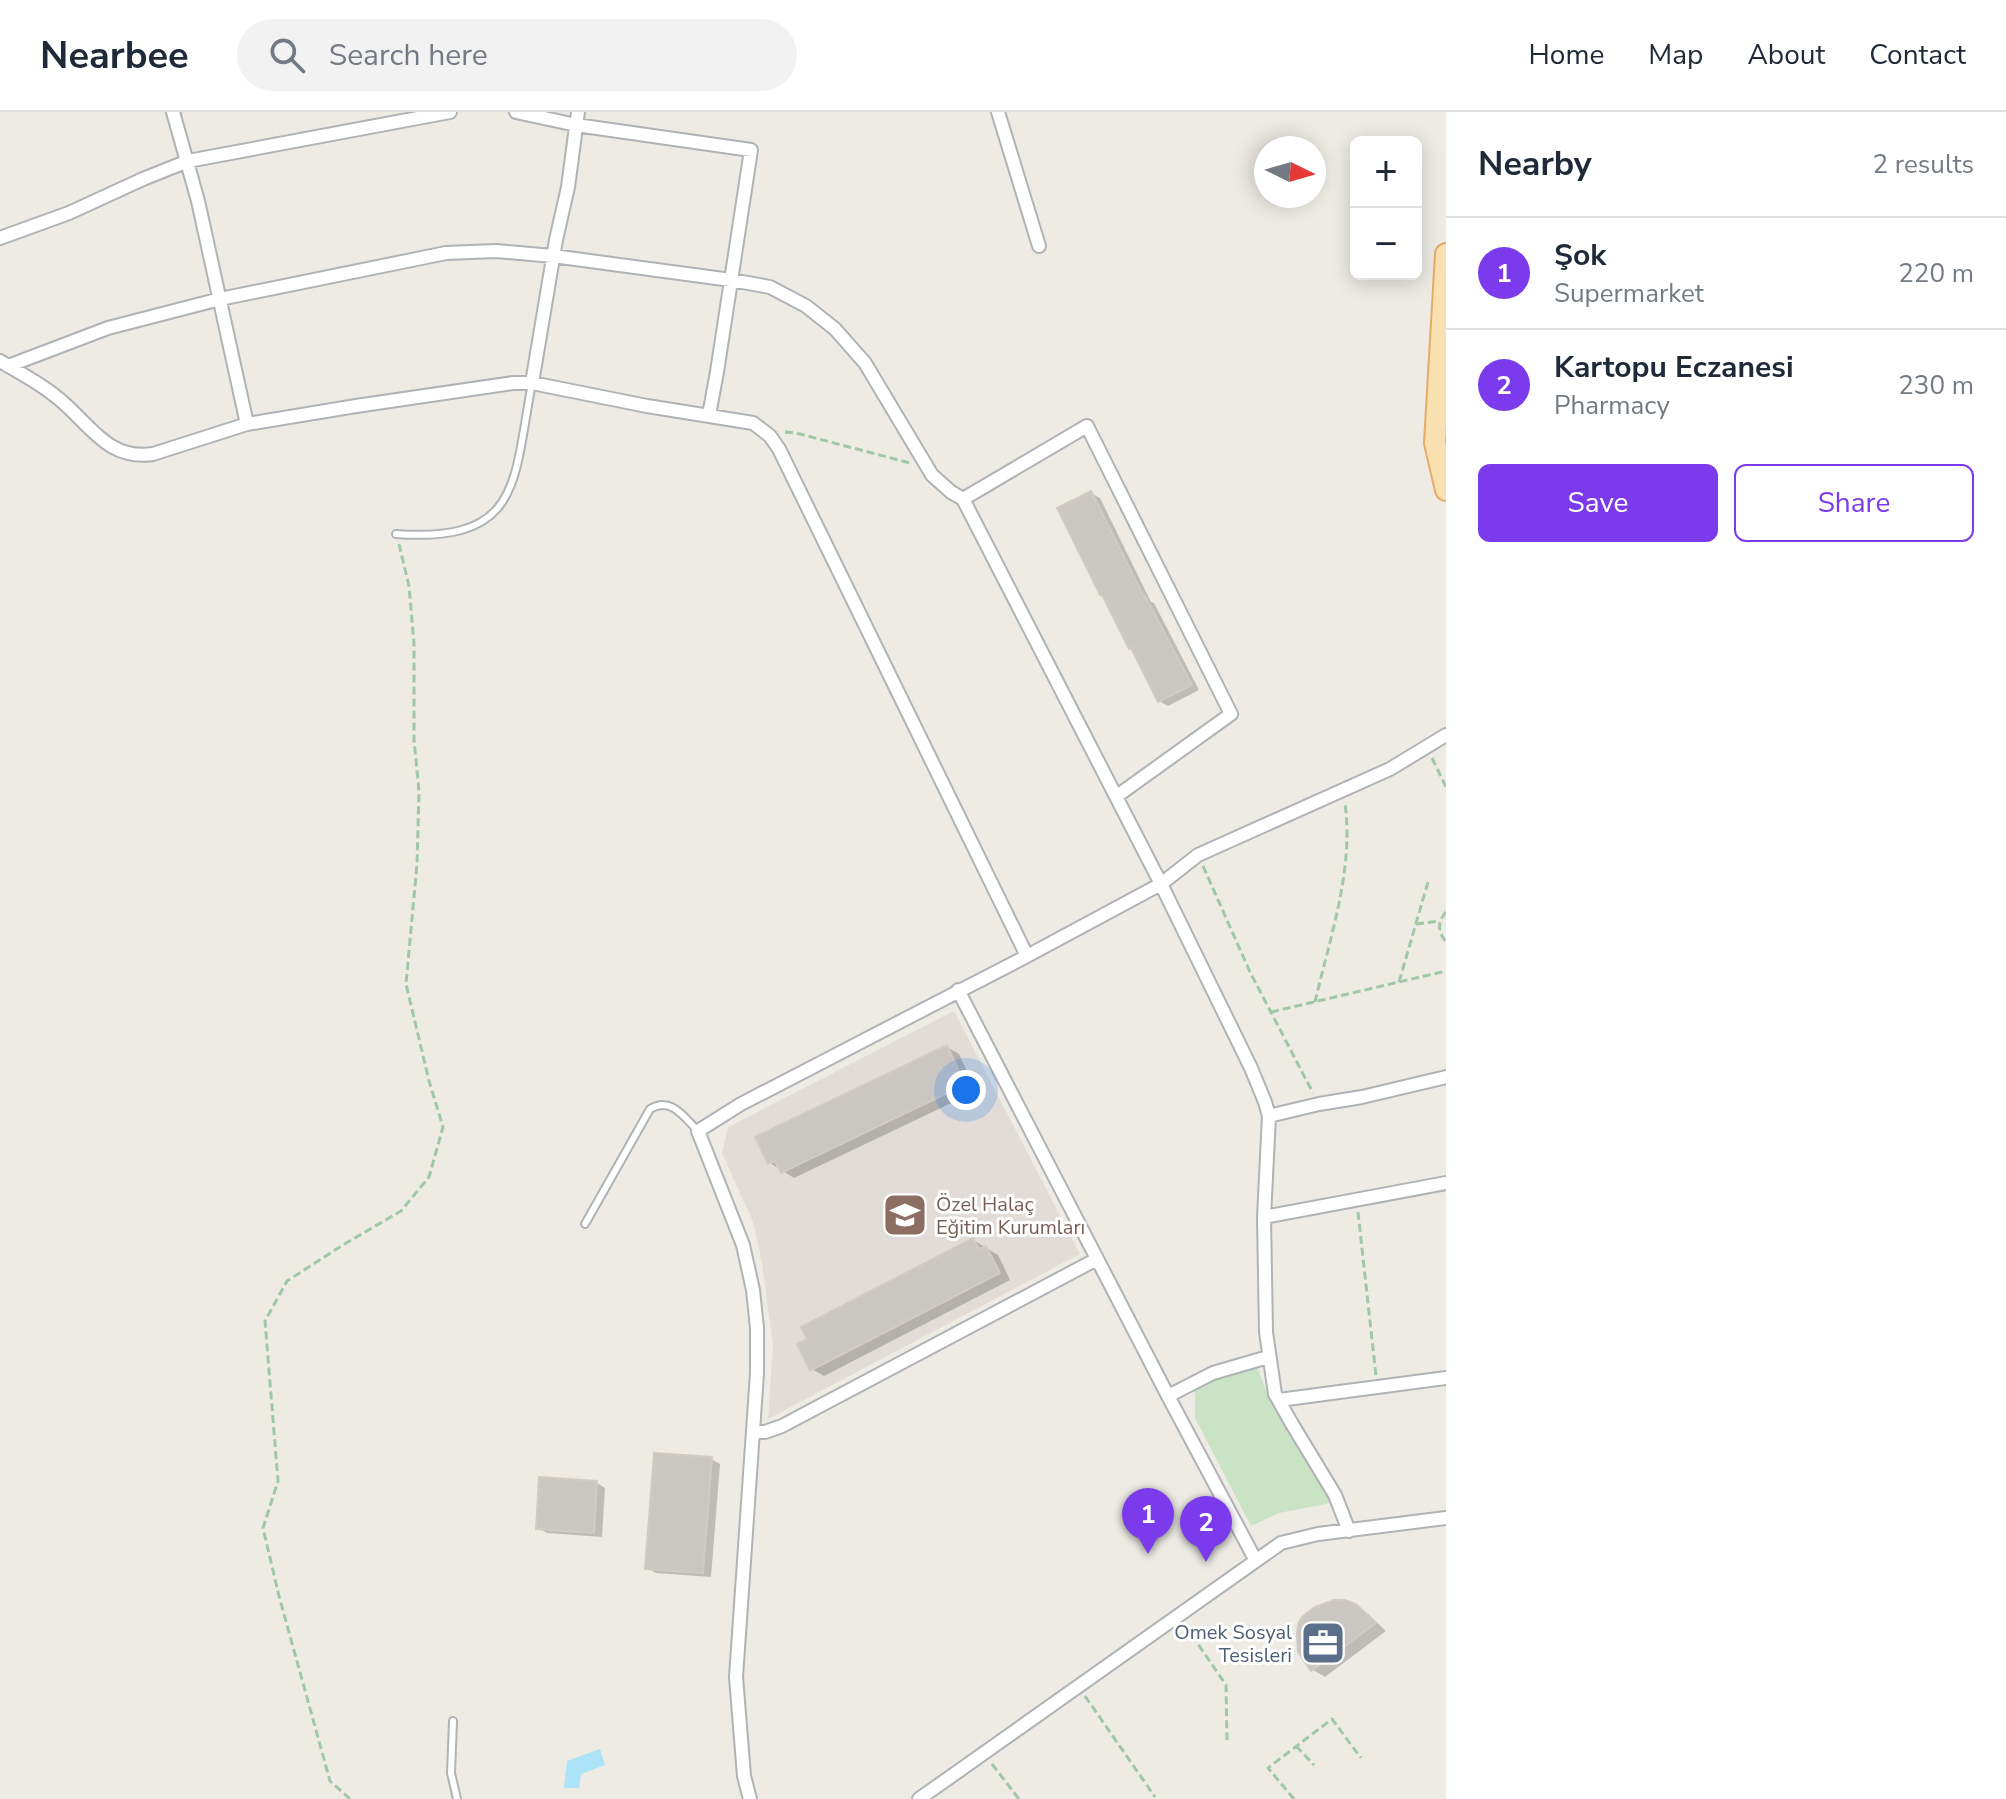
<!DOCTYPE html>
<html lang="en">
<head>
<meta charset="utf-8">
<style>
	body { margin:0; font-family:"Nunito Sans",sans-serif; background:#f2f2f3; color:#1f2937 }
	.controls { position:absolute; right:24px; top:24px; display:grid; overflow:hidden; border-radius:12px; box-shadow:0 4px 20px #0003 }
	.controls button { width:72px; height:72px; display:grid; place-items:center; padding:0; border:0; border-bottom:2px solid #e0e1e3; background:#fff; color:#1f2937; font:40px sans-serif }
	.compass { position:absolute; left:1254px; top:24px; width:72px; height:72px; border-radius:50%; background:#fff; box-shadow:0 4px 20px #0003; rotate:95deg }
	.you { position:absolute; left:966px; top:978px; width:28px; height:28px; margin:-20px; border:6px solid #fff; border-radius:50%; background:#1a73e8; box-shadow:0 0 0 12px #1a73e833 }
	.badge { display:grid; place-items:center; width:52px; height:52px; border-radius:50%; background:#7c3aed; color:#fff; font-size:26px; font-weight:700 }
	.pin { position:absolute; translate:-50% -66px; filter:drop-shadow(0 2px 4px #0008) }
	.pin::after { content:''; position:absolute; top:42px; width:28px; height:24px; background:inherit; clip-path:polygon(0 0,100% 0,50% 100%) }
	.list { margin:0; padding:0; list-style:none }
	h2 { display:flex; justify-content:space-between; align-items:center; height:104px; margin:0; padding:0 32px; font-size:34px }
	h2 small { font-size:26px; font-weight:400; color:#747a83 }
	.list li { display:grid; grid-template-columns:52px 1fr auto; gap:24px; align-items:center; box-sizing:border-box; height:112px; padding:0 32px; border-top:2px solid #e0e1e3 }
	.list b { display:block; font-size:30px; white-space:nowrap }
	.list p { margin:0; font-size:26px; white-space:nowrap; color:#747a83 }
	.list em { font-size:26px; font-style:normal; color:#747a83 }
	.actions { display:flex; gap:16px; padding:24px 32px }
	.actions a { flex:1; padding:18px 0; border:2px solid #7c3aed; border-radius:12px; text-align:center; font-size:28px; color:#7c3aed }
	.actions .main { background:#7c3aed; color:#fff }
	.icon { flex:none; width:44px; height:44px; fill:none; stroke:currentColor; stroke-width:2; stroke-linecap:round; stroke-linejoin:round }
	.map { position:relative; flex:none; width:1446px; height:1687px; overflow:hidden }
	header { display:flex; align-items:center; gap:48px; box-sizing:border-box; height:112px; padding:0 40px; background:#fff; border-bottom:2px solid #e0e1e3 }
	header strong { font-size:38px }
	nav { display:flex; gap:44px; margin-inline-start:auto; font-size:28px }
	.search { width:560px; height:72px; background:#f2f2f3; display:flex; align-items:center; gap:20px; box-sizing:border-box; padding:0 28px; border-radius:44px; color:#747a83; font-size:30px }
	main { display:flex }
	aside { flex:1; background:#fff }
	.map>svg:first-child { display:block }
	.education { fill:#e1dcd7 }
	.green { fill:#c9e3c4 }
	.water { fill:#ace3f7 }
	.shadow { fill:#0003 }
	.building { fill:#cac6c2; stroke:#d2cbc4; stroke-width:2 }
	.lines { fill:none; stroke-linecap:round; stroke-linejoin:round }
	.lane-casing { stroke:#b0b3b6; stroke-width:10 }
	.street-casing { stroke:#b0b3b6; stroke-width:16 }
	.primary-casing { stroke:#e5ac68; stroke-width:24 }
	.path { stroke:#a0c8a5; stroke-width:3; stroke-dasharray:8 4; stroke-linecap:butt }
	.lane { stroke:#fff; stroke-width:6 }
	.street { stroke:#fff; stroke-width:12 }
	.primary { stroke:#f8e0b1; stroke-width:20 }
	.labels { text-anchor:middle; stroke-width:6; stroke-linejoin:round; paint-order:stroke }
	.education-label { font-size:20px; fill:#785e54; stroke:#fff; text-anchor:start }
	.service-label { font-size:20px; fill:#4e5e75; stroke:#fff; text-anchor:end }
</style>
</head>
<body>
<header>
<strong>Nearbee</strong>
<div class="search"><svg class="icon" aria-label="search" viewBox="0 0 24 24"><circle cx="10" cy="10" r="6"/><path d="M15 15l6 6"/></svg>Search here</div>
<nav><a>Home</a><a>Map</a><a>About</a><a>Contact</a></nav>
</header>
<main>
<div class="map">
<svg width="1446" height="1687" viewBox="0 0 1446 1687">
	<rect width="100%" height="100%" fill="#eeebe5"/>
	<path class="education" d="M954,899L1080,1142L768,1307L773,1233L762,1151L753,1110L722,1041L728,1015Z"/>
	<path class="green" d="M1257,1254L1268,1284L1331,1391L1279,1401L1251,1414L1195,1306V1277L1217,1263Z"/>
	<path class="water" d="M600,1637L605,1653L581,1662L579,1676H564L567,1649Z"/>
	<path class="shadow" d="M1091,381L1100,386L1151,490L1154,491L1199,578L1168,594L1159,589Z
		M947,935L959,942L970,966L960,971L966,984L794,1066L770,1051Z
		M973,1128L998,1143L1010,1168L824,1264L812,1257Z
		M711,1347L720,1352L711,1465L656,1461L647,1456Z
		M597,1371L605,1376L602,1425L547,1421L538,1416Z
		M1355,1494L1368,1502L1386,1519L1325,1565L1313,1558L1300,1540Z"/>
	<path class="building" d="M1091,379L1144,485L1145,484L1192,573L1158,590L1131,536L1129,537L1102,483H1100L1057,396Z
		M947,933L959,959L949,964L956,977L781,1061L775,1049L768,1052L755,1025Z
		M973,1126L979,1137L986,1134L1000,1161L810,1259L797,1232L807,1227L801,1215Z
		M654,1341L712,1345L703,1461L645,1457Z
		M539,1365L597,1369L594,1421L536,1417Z
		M1334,1488H1345L1356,1492L1376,1511L1311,1559L1298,1540L1297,1522L1298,1512L1302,1505L1315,1495Z"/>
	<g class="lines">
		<g class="lane-casing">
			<path id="lane" d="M396,422C522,431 513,370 532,271
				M585,1112L650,997C671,984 684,1005 698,1019
				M453,1609L451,1661L457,1687"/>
		</g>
		<g class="street-casing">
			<path id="street" d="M173,0L198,89L247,312
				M516,0L576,13L751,38L717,260L709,303
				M998,0L1039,134
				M0,126L69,101L143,67L188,49L450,0
				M0,249C18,260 38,270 54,283C88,308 105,349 153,342L247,312L356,294L513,271H532L647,294L753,311L770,324L779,337L1027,844
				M8,254L108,216L220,187L446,141L496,139L553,144L731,168L770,175L806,194L835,217L865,251L932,363L951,380L963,387
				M532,271L556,128L568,75L578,0
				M958,878L1168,1284L1256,1449
				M1269,1004L1319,992L1362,985L1446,965
				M1264,1105L1446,1071
				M1168,1284L1213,1261L1268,1245
				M1279,1288L1446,1266
				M753,1320H765L782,1314L1097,1147
				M1349,1419L1335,1383L1292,1312L1275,1282L1266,1220L1264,1105L1269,1004L1265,990L1251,956L1161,772L1198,743L1390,657L1446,623
				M750,1687L744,1664L736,1565L757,1261V1216L753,1178L743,1133L698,1019L741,992L1027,844L1161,772L963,387L1087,314L1231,602L1117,684
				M919,1687L1281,1431L1318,1422L1446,1406"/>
		</g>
		<g class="primary-casing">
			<path id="primary" d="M1446,142L1435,331L1446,378"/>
		</g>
		<path class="path" d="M785,320L796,321L910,351
			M1432,646L1446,675
			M1203,754L1250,860L1313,981
			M1446,800C1437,810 1438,820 1446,830
			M1416,812L1440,809
			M1399,870L1428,770
			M1315,890C1330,825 1354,758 1345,691
			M1271,900L1446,859
			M1358,1100L1376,1264
			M1185,1513L1226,1573L1227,1629
			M1085,1584L1155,1685
			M1296,1634L1314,1653
			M992,1652L1019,1687
			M350,1687L330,1669L279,1484L263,1416L278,1369L265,1209L287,1169L343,1133L401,1099L429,1065L443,1015L429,969L406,872L417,752L419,679L414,628V531L409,474L399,432
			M1294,1687L1268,1656L1332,1607L1361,1646"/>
		<use href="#lane" class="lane"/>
		<use href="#street" class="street"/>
		<use href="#primary" class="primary"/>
	</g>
	<defs>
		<g id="school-square" transform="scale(2.3)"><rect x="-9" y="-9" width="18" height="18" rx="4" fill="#8d6e63" stroke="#fff"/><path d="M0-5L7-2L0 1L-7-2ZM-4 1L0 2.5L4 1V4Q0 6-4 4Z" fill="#fff"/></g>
		<g id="office-square" transform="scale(2.3)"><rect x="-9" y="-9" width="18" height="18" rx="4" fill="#5c6f8a" stroke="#fff"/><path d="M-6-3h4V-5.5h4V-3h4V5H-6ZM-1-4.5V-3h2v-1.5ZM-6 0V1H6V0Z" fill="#fff"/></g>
	</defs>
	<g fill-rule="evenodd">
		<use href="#school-square" x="905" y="1103"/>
		<use href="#office-square" x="1323" y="1531"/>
	</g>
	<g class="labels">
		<g class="education-label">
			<text x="936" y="1099">Özel Halaç<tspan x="936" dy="23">Eğitim Kurumları</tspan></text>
		</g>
		<g class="service-label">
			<text x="1292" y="1527">Omek Sosyal<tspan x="1292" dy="23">Tesisleri</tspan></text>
		</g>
	</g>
</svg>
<div class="controls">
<button>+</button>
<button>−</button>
</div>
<svg class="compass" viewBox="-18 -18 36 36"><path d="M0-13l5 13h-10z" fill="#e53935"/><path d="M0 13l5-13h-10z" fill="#747a83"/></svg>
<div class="you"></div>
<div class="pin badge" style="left:1148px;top:1442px">1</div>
<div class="pin badge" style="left:1206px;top:1450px">2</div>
</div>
<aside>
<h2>Nearby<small>2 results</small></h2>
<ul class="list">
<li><span class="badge">1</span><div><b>Şok</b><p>Supermarket</p></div><em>220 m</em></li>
<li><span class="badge">2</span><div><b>Kartopu Eczanesi</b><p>Pharmacy</p></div><em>230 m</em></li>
</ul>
<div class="actions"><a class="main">Save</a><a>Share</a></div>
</aside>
</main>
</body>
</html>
